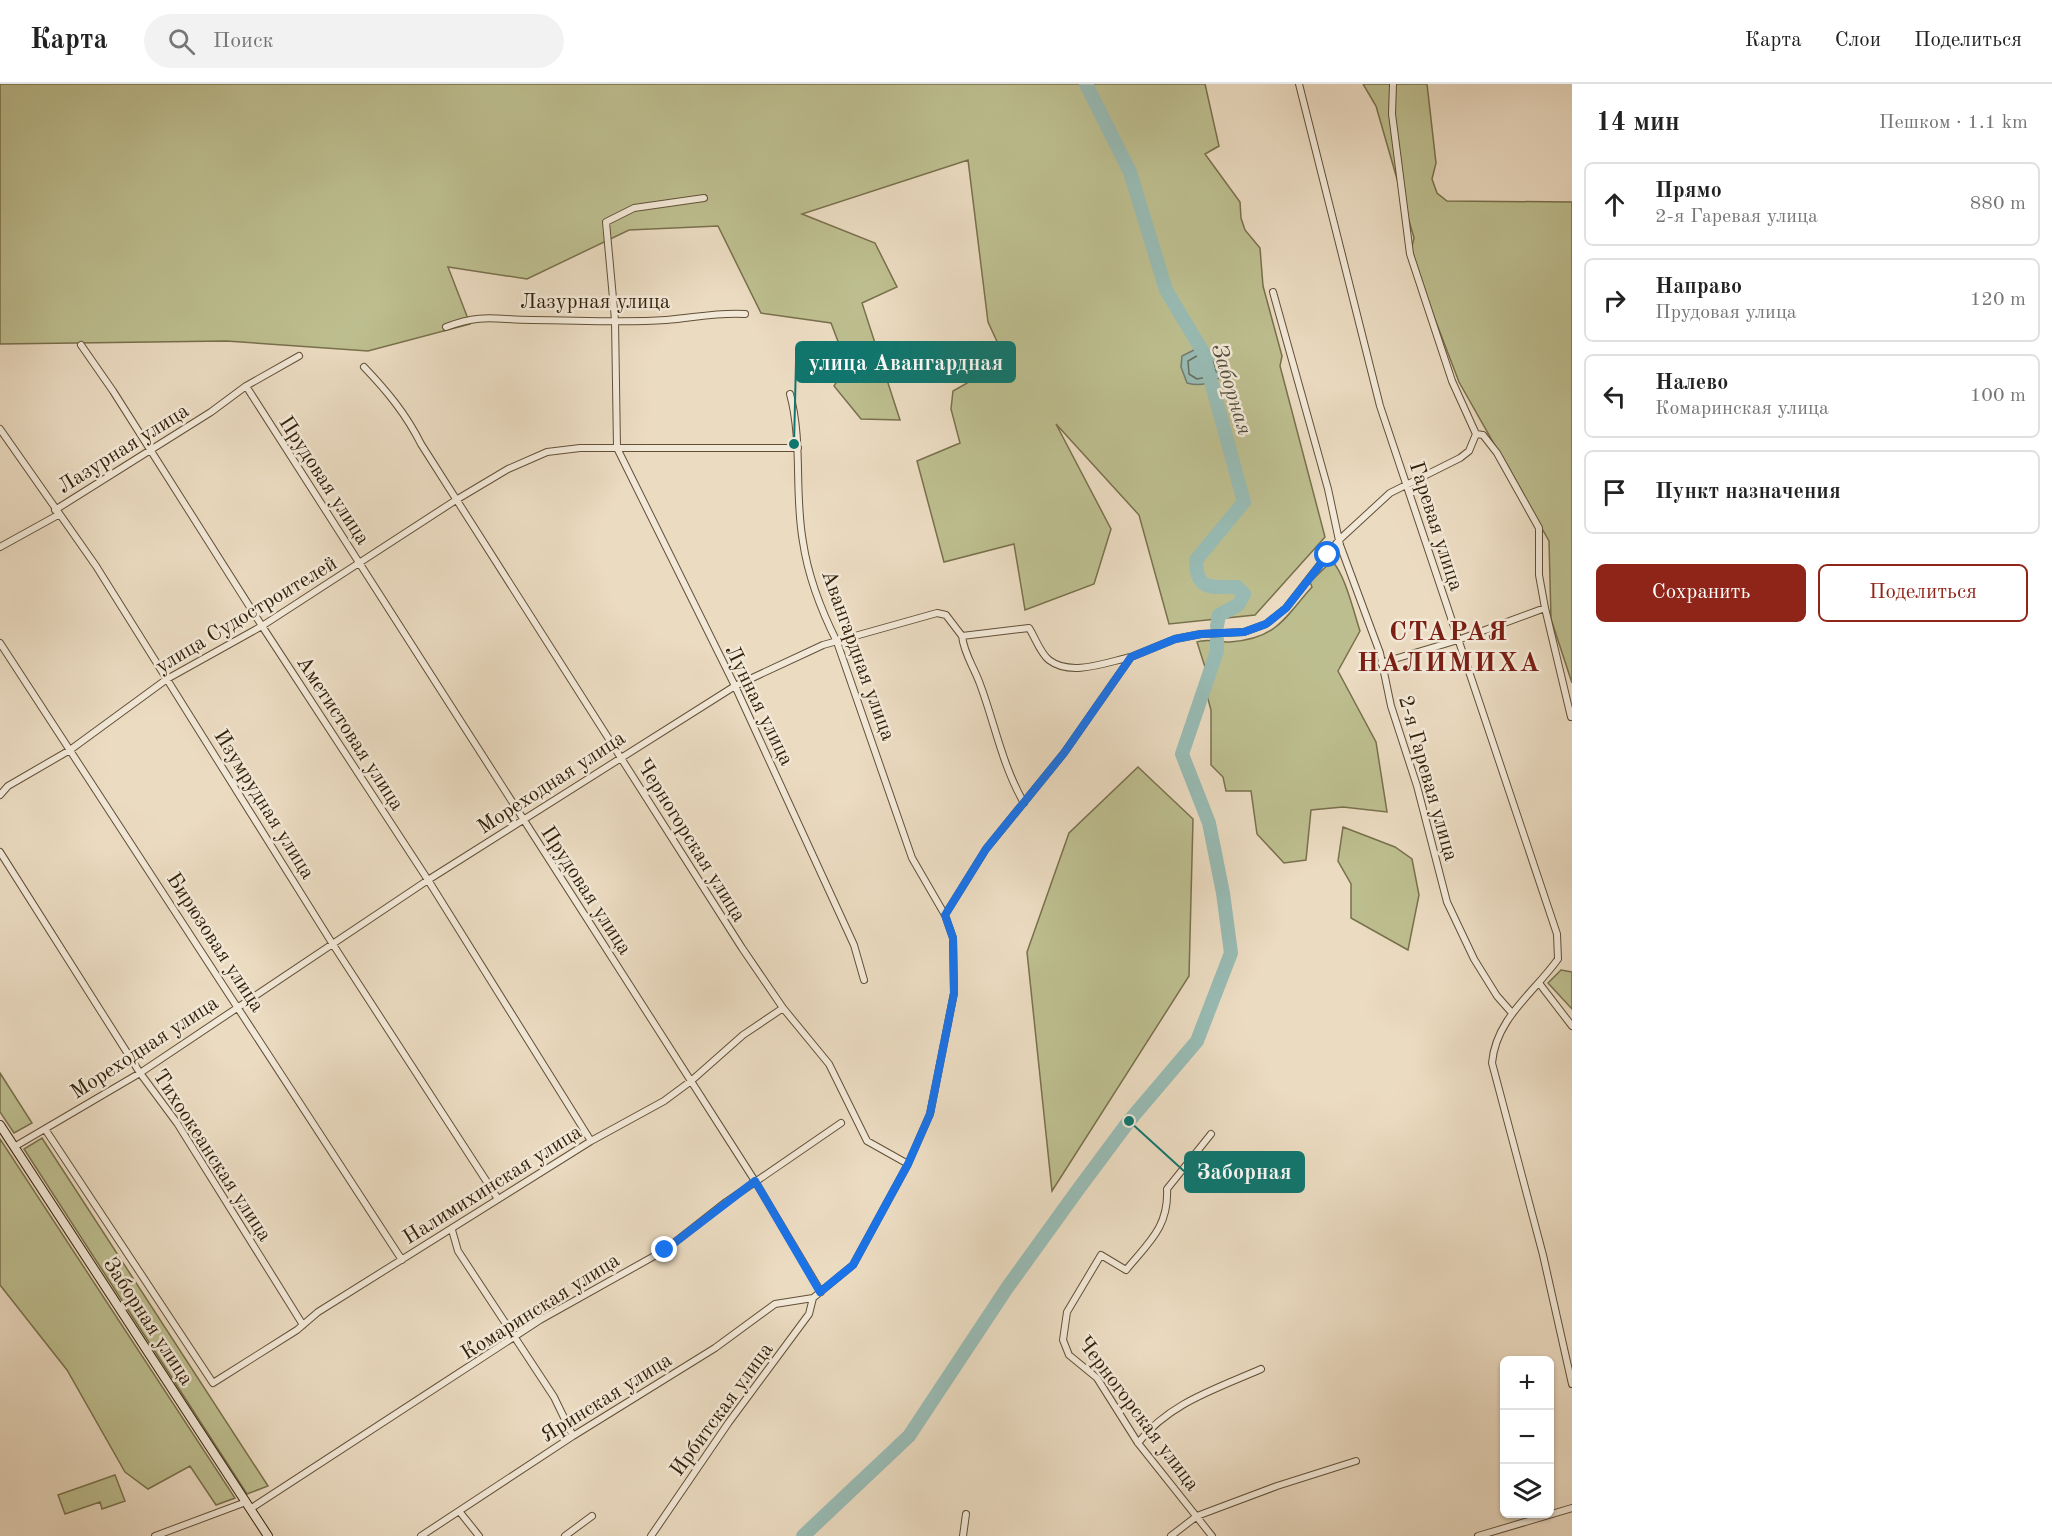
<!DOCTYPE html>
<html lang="ru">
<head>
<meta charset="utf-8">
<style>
	body { margin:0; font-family:"Old Standard TT",serif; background:#f2f2f2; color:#222 }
	.controls { position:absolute; right:18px; bottom:18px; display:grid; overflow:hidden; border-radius:9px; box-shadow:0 2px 4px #0004 }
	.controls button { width:54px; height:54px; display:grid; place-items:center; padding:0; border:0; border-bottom:2px solid #e0e0e0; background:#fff; color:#222; font:30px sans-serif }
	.stop { position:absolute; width:18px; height:18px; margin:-14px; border:4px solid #1a73e8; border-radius:50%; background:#fff }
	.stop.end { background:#1a73e8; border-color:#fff; box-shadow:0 2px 6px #0008 }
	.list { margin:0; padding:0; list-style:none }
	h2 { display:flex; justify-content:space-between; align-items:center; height:78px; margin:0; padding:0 24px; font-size:26px }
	h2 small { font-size:20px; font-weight:400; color:#767676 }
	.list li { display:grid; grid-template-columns:39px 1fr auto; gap:18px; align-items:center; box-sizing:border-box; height:84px; margin:0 12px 12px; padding:0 12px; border:2px solid #e0e0e0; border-radius:9px }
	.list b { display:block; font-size:22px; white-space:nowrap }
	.list p { margin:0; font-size:20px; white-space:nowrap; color:#767676 }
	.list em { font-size:20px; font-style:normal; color:#767676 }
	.actions { display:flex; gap:12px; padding:18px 24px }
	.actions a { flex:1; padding:14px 0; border:2px solid #8f2418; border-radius:9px; text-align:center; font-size:21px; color:#8f2418 }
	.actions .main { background:#8f2418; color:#fff }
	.icon { flex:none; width:33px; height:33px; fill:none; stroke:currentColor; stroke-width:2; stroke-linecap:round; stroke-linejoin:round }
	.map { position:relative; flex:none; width:1572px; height:1452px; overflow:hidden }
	header { display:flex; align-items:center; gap:36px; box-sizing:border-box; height:84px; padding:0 30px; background:#fff; border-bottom:2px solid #e0e0e0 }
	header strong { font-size:28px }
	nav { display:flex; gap:33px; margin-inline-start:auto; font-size:21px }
	.search { width:420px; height:54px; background:#f2f2f2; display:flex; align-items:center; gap:15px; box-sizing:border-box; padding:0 21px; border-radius:33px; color:#767676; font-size:22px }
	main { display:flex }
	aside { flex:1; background:#fff }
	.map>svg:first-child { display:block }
	.green { fill:#bdbe8f; stroke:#78704c; stroke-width:1.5 }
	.water { fill:#98bbb4; stroke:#707d70; stroke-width:1.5 }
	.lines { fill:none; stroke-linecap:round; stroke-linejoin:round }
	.shore { stroke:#666e5f; stroke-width:1.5 }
	.river { stroke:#98bbb4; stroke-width:14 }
	.street-casing { stroke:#615038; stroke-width:8 }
	.secondary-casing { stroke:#33210a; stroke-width:10 }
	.street { stroke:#f2e8d7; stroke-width:6 }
	.secondary { stroke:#f2e8d7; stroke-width:8 }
	.route { stroke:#1a73e8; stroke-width:8 }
	.labels { text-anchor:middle; stroke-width:5; stroke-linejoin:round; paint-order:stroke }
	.street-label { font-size:21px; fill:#33210a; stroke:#f2e8d7 }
	.water-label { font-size:22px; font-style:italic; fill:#514f3d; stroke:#f2e8d7 }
	.district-label { font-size:27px; font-weight:bold; letter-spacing:1.5px; fill:#7a1f14; stroke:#f2e8d7 }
	.leader { fill:none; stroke:#0f766e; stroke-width:2 }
	.callout-dot { fill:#0f766e; stroke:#f2e8d7; stroke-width:2 }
	.callout { fill:#0f766e; stroke:#0f766e; stroke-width:2 }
	.callout-label { font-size:22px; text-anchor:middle; font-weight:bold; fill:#fff }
</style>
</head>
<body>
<header>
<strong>Карта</strong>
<div class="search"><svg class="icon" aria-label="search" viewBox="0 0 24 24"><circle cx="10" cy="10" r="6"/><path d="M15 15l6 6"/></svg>Поиск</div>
<nav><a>Карта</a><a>Слои</a><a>Поделиться</a></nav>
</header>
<main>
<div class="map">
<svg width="1572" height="1452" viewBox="0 0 1572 1452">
	<rect width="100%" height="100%" fill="#ebdbc1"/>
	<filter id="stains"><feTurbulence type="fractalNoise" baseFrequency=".00333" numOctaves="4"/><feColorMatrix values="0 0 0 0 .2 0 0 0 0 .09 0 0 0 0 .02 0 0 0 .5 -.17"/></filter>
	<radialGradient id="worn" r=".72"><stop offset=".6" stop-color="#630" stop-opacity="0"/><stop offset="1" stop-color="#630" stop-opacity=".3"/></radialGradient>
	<path class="green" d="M0,0H1205L1219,62L1205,70L1240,118L1241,134L1245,146L1260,164L1263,202L1282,272L1280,282L1325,453L1255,531L1169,540L1139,431L1056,340L1111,445L1094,500L1025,526L1014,460L944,478L917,377L960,359L951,325L953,307L1006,277L988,238L968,76L802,130L875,159L897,203L862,219L900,336L861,335L834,302L847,281L831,239L761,229L718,142L629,146L527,195L448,183L470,240L368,267L226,257L0,260Z
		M1363,0H1427L1436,79L1432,95L1437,109L1447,117L1572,118V599L1551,535L1549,457L1459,298L1410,170L1414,154L1376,22Z
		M1332,477C1345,490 1354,529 1360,547L1338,587L1376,658L1387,728L1343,723L1311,726L1306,776L1284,779L1257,750L1251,707H1226L1223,693L1211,681V626L1203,597L1205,583L1197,558C1206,554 1220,558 1230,558C1278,554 1284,534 1312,503L1310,498Z
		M1138,683L1193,735L1189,892L1052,1107L1027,868L1069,749Z
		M1343,743L1395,763L1412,775L1419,811L1408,866L1351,834V800L1338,777Z
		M1561,886L1572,888V925L1548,899Z
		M0,989L32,1039L14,1049L0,1028Z
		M42,1054L268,1402L247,1410L24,1065Z
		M0,1055L235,1414L216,1421L190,1382L148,1405L125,1388L67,1286L0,1201Z
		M115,1391L125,1417L102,1425L100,1418L65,1430L58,1411Z"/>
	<path class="water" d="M1202,262L1218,275L1224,291C1212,299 1201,303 1187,299L1181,283L1182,272Z"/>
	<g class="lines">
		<path class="shore" d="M1202,269L1213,278L1216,288L1212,292L1197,295L1189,290L1188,277Z"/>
		<path class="river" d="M1086,0L1130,88L1166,206L1203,268L1244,418L1196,476C1196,509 1213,502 1237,503L1244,510L1238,521L1219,531L1217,542
			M803,1452L909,1352L1007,1204L1077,1107L1129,1037L1197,957L1231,869L1223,809L1209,739L1182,670L1217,567V555"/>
		<g class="street-casing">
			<path id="street" d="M1299,0L1380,322L1557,850L1558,875C1534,909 1496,934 1492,979L1543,1171L1572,1300
				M1393,0L1392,30L1410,170L1452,297L1476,350L1483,351L1497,369L1539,444V491L1545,524L1571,633
				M704,114L634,124L606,138L615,236L617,364L735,602L854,861L864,896
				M1273,208L1328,405L1340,461L1380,569L1391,622L1417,702L1447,818L1474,875L1497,912L1512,929
				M446,243C483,229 496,236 532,236C576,236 622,239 666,236C693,234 718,228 745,230
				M81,261L113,307L262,542L428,796L591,1057
				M364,283C387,307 406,330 421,360L742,864L783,924L829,980L867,1057L908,1080
				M246,302L755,1097L821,1208
				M790,310C803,358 794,409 803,458C808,492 822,528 837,558L912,774L945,831L953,854L954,909L930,1030L908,1080L853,1181L813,1214
				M0,345L96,482L332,859L498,1115
				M55,426L211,328L246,302L299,272
				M0,463L58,431
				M962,552L1029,544C1035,553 1040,569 1049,576C1071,593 1107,578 1131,573
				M962,552C964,570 974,583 980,600C995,640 1002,681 1024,719
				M0,559L402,1176
				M1381,579L1458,556L1545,524
				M0,711L8,702L70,666L167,595L262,542L456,416L508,385L547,368L580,364H798
				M0,768L140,989L177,1039L303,1241
				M945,831L986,765L1064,669L1131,573L1175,555L1201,550L1244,548L1266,540L1286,524L1339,456L1390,409L1460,374L1469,367L1476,350
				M1539,899L1572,942
				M45,1045L213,1299L297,1246L318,1228L591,1057L664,1017L691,997L743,951L783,924
				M1211,1050L1167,1105C1169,1143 1148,1159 1126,1186L1101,1171L1067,1228L1063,1256L1069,1271L1097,1294L1138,1359L1212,1452
				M14,1063L140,989L428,796L735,602L823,561L937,529L946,531L962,552
				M452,1146L458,1167L554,1313L573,1352
				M1138,1359C1169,1319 1216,1305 1261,1285
				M250,1425L540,1236L665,1166L726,1118L841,1039
				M459,1427L479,1452
				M155,1452L246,1418
				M421,1452L573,1352L715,1264L775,1220L813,1214
				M565,1452L592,1432
				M651,1452L729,1338L809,1230L813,1214
				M963,1452L966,1430
				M1171,1452L1197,1432L1277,1402L1356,1377
				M1478,1452L1572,1424"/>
		</g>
		<g class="secondary-casing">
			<path id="secondary" d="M0,1041L268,1452"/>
		</g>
		<use href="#street" class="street"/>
		<use href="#secondary" class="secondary"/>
	</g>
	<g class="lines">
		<path class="route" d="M665,1166L755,1097L820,1208L853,1181L908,1080L930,1030L954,909L953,854L945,831L986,765L1064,669L1131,573L1175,555L1201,550L1244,548L1266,540L1286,524L1328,471"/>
	</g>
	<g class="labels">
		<g class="street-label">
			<text x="595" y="224">Лазурная улица</text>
			<text transform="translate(123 364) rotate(-32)" y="7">Лазурная улица</text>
			<text transform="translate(325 396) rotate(57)" y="7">Прудовая улица</text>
			<text transform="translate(1437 442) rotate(72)" y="7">Гаревая улица</text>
			<text transform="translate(246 530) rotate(-31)" y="7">улица Судостроителей</text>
			<text transform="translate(859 571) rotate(70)" y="7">Авангардная улица</text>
			<text transform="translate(760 621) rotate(64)" y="7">Лунная улица</text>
			<text transform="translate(351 649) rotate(57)" y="7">Аметистовая улица</text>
			<text transform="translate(1429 694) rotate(74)" y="7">2-я Гаревая улица</text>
			<text transform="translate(551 698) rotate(-33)" y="7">Мореходная улица</text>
			<text transform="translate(265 720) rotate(58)" y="7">Изумрудная улица</text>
			<text transform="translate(692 756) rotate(58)" y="7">Черногорская улица</text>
			<text transform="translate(587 806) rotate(57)" y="7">Прудовая улица</text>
			<text transform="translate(216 858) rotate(57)" y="7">Бирюзовая улица</text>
			<text transform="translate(144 963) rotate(-33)" y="7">Мореходная улица</text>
			<text transform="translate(213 1071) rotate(57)" y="7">Тихоокеанская улица</text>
			<text transform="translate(492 1100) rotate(-32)" y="7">Налимихинская улица</text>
			<text transform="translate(540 1222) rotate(-32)" y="7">Комаринская улица</text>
			<text transform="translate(149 1237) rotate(57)" y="7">Заборная улица</text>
			<text transform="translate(606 1313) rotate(-32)" y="7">Яринская улица</text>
			<text transform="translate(721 1325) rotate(-54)" y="7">Ирбитская улица</text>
			<text transform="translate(1139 1329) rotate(53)" y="7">Черногорская улица</text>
		</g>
		<g class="water-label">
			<text transform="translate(1233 305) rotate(73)" y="8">Заборная</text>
		</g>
		<g class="district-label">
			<text x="1449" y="556">СТАРАЯ<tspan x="1449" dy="31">НАЛИМИХА</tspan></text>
		</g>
	</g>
	<path class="leader" d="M794 360L796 278M1129 1037L1185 1088"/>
	<g class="callout-dot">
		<circle cx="794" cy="360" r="6"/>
		<circle cx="1129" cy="1037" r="6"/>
	</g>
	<g class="callout">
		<rect x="796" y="258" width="219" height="40" rx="6"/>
		<rect x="1185" y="1068" width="119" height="40" rx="6"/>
	</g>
	<g class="callout-label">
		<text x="906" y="286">улица Авангардная</text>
		<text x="1244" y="1095">Заборная</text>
	</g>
	<rect width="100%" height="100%" filter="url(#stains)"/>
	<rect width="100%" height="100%" fill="url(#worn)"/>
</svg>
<div class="controls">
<button>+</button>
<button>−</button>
<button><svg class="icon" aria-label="layers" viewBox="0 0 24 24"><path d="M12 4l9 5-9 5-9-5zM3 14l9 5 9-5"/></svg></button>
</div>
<div class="stop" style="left:1328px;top:471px"></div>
<div class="stop end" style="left:665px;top:1166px"></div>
</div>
<aside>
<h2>14 мин<small>Пешком · 1.1 km</small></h2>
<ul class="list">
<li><svg class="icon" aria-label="ahead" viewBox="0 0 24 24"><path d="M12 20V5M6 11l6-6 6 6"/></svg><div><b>Прямо</b><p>2-я Гаревая улица</p></div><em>880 m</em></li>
<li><svg class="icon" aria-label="right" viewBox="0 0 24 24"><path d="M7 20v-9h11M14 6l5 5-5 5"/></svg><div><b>Направо</b><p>Прудовая улица</p></div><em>120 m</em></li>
<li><svg class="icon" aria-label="left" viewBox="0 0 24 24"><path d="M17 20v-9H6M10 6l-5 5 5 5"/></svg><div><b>Налево</b><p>Комаринская улица</p></div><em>100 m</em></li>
<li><svg class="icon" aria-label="arrive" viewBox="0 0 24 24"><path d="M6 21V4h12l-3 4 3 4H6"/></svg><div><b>Пункт назначения</b></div></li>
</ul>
<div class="actions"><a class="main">Сохранить</a><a>Поделиться</a></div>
</aside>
</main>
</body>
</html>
